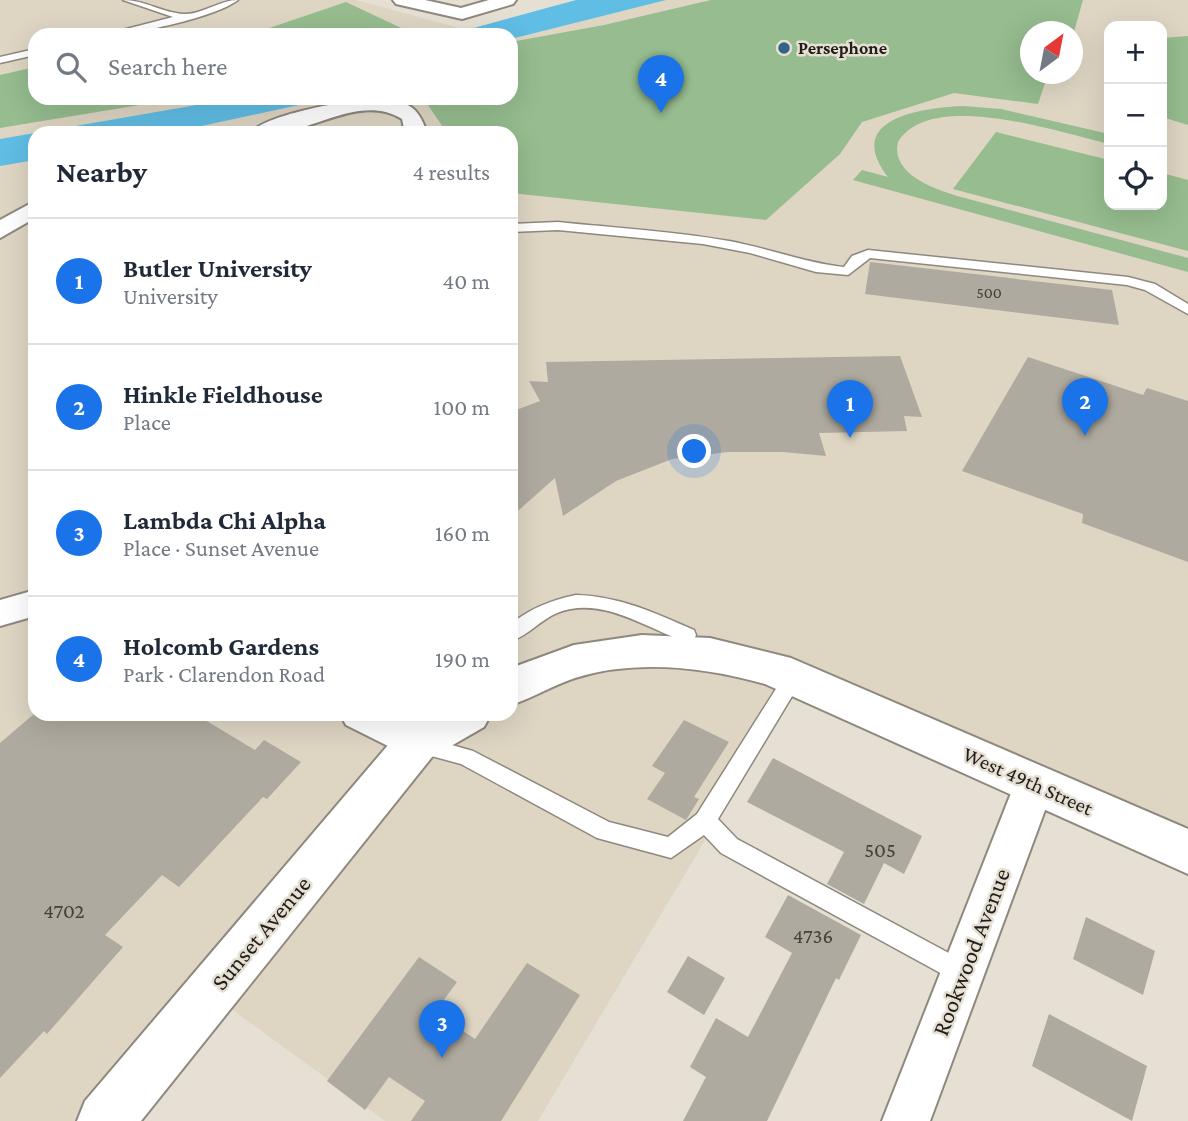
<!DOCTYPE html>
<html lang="en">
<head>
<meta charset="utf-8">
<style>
	body { margin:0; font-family:"Crimson Pro",serif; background:#f2f2f3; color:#1f2937 }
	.controls { position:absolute; right:21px; top:21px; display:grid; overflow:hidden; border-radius:14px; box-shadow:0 7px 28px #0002 }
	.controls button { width:63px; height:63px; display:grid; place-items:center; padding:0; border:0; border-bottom:2px solid #e0e1e3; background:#fff; color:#1f2937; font:35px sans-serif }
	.compass { position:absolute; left:1020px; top:21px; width:63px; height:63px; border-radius:50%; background:#fff; box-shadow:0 7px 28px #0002; rotate:32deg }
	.you { position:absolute; left:695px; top:452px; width:24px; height:24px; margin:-18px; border:5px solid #fff; border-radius:50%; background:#1a73e8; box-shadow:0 0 0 10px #1a73e833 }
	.badge { display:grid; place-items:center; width:46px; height:46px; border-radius:50%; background:#1a73e8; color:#fff; font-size:23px; font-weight:700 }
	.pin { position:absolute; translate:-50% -58px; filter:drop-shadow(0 2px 4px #0008) }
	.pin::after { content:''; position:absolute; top:37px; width:24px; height:21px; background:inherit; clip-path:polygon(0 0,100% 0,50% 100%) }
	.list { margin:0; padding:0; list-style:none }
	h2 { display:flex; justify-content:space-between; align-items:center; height:91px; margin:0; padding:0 28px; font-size:30px }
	h2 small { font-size:23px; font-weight:400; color:#747a83 }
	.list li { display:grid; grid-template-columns:46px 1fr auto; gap:21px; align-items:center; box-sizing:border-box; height:126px; padding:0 28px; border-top:2px solid #e0e1e3 }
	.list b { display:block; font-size:26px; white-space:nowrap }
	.list p { margin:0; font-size:23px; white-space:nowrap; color:#747a83 }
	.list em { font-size:23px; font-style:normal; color:#747a83 }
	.icon { flex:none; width:38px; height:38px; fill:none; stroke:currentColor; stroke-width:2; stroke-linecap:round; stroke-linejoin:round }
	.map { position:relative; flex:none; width:1188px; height:1121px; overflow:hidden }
	.search { position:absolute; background:#fff; box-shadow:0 7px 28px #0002; left:28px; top:28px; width:490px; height:77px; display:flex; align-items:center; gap:18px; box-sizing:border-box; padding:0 24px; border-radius:21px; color:#747a83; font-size:26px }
	.panel { position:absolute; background:#fff; box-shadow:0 7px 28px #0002; left:28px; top:126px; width:490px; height:595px; border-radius:21px }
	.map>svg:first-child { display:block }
	.built { fill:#ded5c3; fill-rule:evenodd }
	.green { fill:#96bc8f }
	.water { fill:#60bde4 }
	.building { fill:#afaa9f }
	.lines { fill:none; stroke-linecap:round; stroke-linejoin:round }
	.service-casing { stroke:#8e887e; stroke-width:3 }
	.minor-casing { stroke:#8e887e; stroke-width:4 }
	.tertiary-casing { stroke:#8e887e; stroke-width:4 }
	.service { fill:#fff; fill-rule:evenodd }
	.minor { fill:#fff; fill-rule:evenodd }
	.tertiary { fill:#fff; fill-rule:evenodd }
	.poi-dot { fill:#326381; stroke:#e6e0d4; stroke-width:2.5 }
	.labels { text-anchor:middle; stroke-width:5; stroke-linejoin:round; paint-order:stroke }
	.far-number-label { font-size:16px; fill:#44403a }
	.far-poi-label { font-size:18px; font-weight:bold; fill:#201d19; stroke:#e6e0d4; text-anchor:start }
	.street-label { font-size:21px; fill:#201d19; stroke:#e6e0d4 }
	.near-number-label { font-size:21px; fill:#44403a }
	.near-street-label { font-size:24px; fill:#201d19; stroke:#e6e0d4 }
</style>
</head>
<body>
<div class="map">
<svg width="1188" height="1121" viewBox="0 0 1188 1121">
	<rect width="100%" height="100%" fill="#e6e0d4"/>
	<path class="built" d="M0,0H356L485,35H35V98H511V40L610,10L659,0H1188V842L806,671L538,1121H385L208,992L99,1121H0ZM1109,26H1162V205H1109ZM1030,32H1072V74H1030ZM35,133H511V714H35Z"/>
	<path class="green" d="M711,0H1083L1073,35L1072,32H1030V74H1048L1038,104L954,93L862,122L840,154L766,220L511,193V133H447L428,105L400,98H511V42L604,25Z
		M346,2L416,35H249Z
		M1188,36V125L1162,117V38Z
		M35,67V98H182L0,128V75Z
		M963,106L1001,109L1109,134V144C1061,133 930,88 898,142C890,175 937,190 961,197L1188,258V272L853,180L862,170L888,177C843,119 920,108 963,106Z
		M996,132L1109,160V205H1162V173L1188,180V251L953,189Z"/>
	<path class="water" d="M576,0H666L511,39V35H448Z
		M237,98H331L169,133H35Z
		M35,133V160L0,166V139Z"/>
	<path class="building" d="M870,262L1112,290L1119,325L865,294Z
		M900,356L922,417L904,416L907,431L819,433L826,456L783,452H728L672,459L616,481L563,516L555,478L511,517V412L540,401L529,381L548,382L546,362Z
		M1028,357L1143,395L1147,388L1188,401V562L1082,523L1083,514L962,471Z
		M34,714H195L255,750L264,740L301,762L267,799L263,797L179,887L162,875L105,935L123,947L47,1034L44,1031L0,1078V743Z
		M684,720L729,742L694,797L699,799L686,820L647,799L665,773L652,766Z
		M773,758L922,836L904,874L884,863L864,904L827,884L844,852L747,802Z
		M788,895L861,935L839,980L836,978L767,1121H683L706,1077L690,1067L716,1018L748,1037L792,953L765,937Z
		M1086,917L1155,951L1143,995L1073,959Z
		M688,956L725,978L704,1015L667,992Z
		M419,957L457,982L435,1012L475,1039L527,963L580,995L501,1121H411L425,1101L389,1077L365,1110L327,1081Z
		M1049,1014L1147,1066L1132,1121L1032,1066Z"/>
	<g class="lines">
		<g class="service-casing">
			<path id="service" d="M123,0C145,0 163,13 184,14C202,15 219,0 238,0C214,18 133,35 103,35L173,17Z
				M35,49V55L0,63V57Z
				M558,222C615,228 673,231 729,241C768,248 805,263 844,267L852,256L868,250L1128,277L1155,284L1188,304V314L1145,290L1127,285L870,258L848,275L816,272L750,253L703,244L558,230L511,232V224Z
				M576,595C619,596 655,613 694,630L696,635L694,640L687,642C646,629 602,595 557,613C540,620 528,636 511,641V624C531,608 551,600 576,595Z
				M793,670L800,673L803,678L718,819L737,839L971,965L975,973L971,981L963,985L955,981L721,853L704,835L671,858L597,838L461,764L413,751L410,745L413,739L420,736L473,751L609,822L668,837L697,814L786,673Z"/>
		</g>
		<g class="minor-casing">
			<path id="minor" d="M393,0H425L461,8L489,0H516L513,4L462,19L396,4Z
				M375,98C405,102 417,102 427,133H405L402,119C363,95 318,128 279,133C270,134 260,133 251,133C265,114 351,100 375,98Z
				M35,201V218L0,238V220Z
				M35,590V616L0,626V600Z
				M340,714C373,714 418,710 435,744L430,755L416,760L346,725Z
				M1035,766L1049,771L1055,783L930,1121H882L1015,783L1021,771Z"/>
		</g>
		<g class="tertiary-casing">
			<path id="tertiary" d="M642,635L710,638L791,658L1188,829V874L765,684C705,667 636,659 575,678C553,685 533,698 511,705V668L574,645Z
				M409,714H491L484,727L432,757L141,1121H77L85,1101L400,731Z"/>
		</g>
		<use href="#service" class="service"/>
		<use href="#minor" class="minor"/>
		<use href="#tertiary" class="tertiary"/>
	</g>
	<circle class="poi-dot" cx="784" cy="48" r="7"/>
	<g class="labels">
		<g class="far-number-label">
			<text x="989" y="298">500</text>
		</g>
		<g class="far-poi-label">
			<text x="798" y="54">Persephone</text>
		</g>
		<g class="street-label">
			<text transform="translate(1028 781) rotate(24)" y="7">West 49th Street</text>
		</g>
		<g class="near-number-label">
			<text x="880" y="857">505</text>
			<text x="64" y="918">4702</text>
			<text x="813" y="943">4736</text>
		</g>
		<g class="near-street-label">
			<text transform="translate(261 933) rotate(-50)" y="8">Sunset Avenue</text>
			<text transform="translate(971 952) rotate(-69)" y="8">Rookwood Avenue</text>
		</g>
	</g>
</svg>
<div class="controls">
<button>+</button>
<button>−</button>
<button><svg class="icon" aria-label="locate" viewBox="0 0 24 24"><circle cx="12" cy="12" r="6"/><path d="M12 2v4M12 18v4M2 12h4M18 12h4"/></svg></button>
</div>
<svg class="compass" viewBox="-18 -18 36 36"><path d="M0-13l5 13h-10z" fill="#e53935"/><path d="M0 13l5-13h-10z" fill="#747a83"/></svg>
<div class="you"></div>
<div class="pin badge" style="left:850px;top:438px">1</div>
<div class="pin badge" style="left:1085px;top:436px">2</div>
<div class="pin badge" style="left:442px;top:1058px">3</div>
<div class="pin badge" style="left:661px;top:113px">4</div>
<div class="search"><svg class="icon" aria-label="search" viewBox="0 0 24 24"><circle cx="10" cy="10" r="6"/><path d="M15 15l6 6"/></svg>Search here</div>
<section class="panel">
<h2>Nearby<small>4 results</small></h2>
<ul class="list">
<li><span class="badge">1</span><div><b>Butler University</b><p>University</p></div><em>40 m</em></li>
<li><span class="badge">2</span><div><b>Hinkle Fieldhouse</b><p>Place</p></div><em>100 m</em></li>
<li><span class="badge">3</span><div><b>Lambda Chi Alpha</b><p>Place · Sunset Avenue</p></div><em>160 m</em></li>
<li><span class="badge">4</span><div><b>Holcomb Gardens</b><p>Park · Clarendon Road</p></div><em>190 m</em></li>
</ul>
</section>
</div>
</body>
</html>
